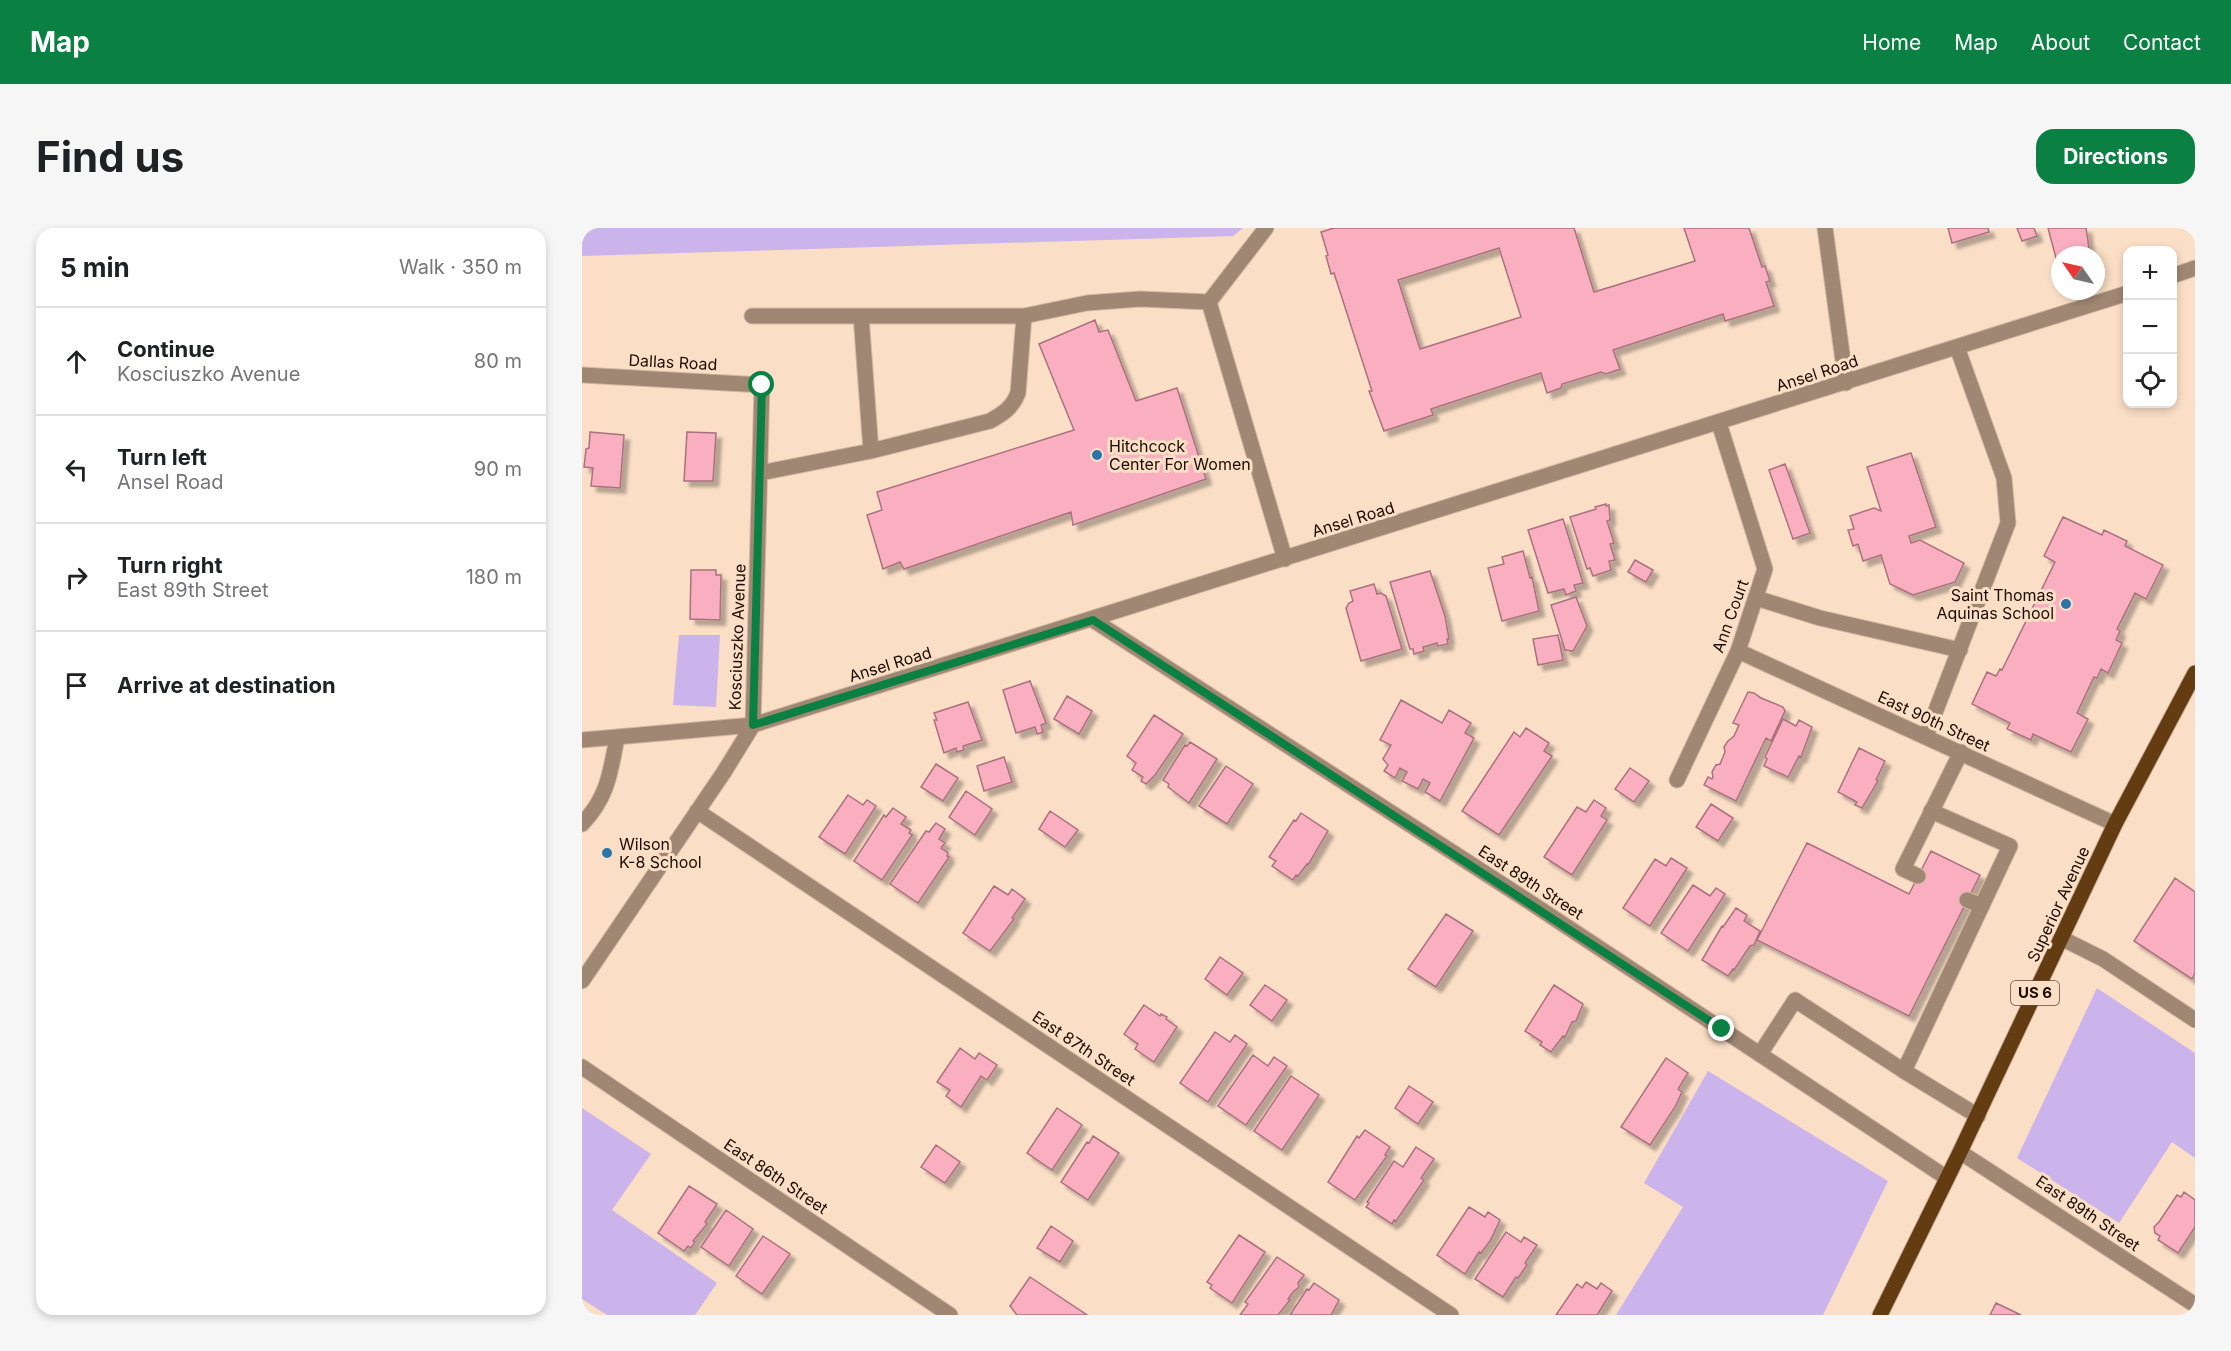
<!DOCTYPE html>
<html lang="en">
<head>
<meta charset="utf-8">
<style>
	body { margin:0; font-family:Inter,sans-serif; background:#f6f6f6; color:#202124 }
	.controls { position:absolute; right:18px; top:18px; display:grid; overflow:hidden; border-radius:12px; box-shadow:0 3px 9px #0003 }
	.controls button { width:54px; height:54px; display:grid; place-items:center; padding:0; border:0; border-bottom:2px solid #e0e0e0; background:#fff; color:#202124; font:30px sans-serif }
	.compass { position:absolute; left:1469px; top:18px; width:54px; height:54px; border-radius:50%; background:#fff; box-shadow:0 3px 9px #0003; rotate:304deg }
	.stop { position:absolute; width:18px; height:18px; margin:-14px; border:4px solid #0b8043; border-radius:50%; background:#fff }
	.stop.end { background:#0b8043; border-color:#fff; box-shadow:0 2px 6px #0008 }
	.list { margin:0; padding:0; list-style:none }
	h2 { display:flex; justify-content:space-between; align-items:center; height:78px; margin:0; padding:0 24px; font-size:26px }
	h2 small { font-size:20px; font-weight:400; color:#757577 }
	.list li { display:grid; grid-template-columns:39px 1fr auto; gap:18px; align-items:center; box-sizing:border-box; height:108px; padding:0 24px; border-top:2px solid #e0e0e0 }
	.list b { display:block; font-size:22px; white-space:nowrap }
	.list p { margin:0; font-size:20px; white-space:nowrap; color:#757577 }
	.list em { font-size:20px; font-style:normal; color:#757577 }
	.icon { flex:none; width:33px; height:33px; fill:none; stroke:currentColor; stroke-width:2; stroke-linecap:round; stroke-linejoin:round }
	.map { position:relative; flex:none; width:1613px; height:1087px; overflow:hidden; border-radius:18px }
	header { display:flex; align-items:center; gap:36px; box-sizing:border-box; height:84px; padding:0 30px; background:#0b8043; color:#fff }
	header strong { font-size:28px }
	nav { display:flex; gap:33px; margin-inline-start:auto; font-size:21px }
	.intro { display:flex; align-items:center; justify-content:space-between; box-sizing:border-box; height:144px; padding:0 36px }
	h1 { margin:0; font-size:42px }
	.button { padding:15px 27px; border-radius:18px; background:#0b8043; color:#fff; font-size:21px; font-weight:700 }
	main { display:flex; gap:36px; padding:0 36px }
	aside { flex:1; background:#fff; border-radius:18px; box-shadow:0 3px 9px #0003 }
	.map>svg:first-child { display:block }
	.green { fill:#cab4eb }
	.building { fill:#faafc1; stroke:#aa717f; stroke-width:1.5; fill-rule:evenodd; filter:url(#shadow) }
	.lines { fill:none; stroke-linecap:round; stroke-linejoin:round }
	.service-casing { stroke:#d2b8a3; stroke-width:17 }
	.minor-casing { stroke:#d2b8a3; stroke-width:17 }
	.primary-casing { stroke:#d2b8a3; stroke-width:17 }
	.service { stroke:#9f8773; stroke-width:15 }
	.minor { stroke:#9f8773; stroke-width:15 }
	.primary { stroke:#633c12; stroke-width:15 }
	.route { stroke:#0b8043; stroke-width:8 }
	.poi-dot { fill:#2b74a8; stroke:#fadec6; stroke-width:2 }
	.labels { text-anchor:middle; stroke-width:6; stroke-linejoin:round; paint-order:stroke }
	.shield { fill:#fadec6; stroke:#5f4c3c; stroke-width:1.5 }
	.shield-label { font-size:15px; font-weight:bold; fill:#1d0d01 }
	.street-label { font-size:16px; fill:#1d0d01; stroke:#fadec6 }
	.poi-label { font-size:16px; fill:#1d0d01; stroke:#fadec6; text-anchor:start }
</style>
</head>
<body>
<header>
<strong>Map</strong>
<nav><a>Home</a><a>Map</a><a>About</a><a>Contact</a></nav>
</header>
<div class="intro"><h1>Find us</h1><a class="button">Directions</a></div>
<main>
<aside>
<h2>5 min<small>Walk · 350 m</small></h2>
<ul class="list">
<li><svg class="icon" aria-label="ahead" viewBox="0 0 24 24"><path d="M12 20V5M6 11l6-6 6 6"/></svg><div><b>Continue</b><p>Kosciuszko Avenue</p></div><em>80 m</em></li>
<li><svg class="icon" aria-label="left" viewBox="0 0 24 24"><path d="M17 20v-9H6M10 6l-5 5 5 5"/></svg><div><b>Turn left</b><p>Ansel Road</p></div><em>90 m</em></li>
<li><svg class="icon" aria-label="right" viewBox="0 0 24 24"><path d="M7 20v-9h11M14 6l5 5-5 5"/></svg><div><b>Turn right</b><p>East 89th Street</p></div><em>180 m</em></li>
<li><svg class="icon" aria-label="arrive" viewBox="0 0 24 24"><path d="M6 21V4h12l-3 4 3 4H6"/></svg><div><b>Arrive at destination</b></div></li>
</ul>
</aside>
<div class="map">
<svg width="1613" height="1087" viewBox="0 0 1613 1087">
	<defs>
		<filter id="shadow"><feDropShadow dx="5.5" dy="5.5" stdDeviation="1.5" flood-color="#0004"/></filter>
	</defs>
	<rect width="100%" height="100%" fill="#fadec6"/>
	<path class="green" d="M0,0H661L651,8L0,28Z
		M97,407H138L134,479L91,477Z
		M1515,760L1613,825V930L1590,914L1537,995L1435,930Z
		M1126,843L1306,953L1241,1087H1034L1101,979L1062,955Z
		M0,880L69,926L30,982L135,1055L113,1087H25L0,1071Z"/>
	<path class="building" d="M752,0H992L1012,64L1113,33L1102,0H1167L1180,39L1183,38L1188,53L1184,54L1192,78L1143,93L1141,86L1031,122L1038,141L1024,146L1019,144L980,156L979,160L965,165L959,145L849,181L851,187L802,203L787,163H790L752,45L749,46L744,28L746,27L739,4ZM917,20L939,89L838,121L816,52Z
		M1366,0H1406L1407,4L1370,15Z
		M1435,0H1452L1455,8L1440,13Z
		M1466,0H1504L1508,27H1478V45Z
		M513,92L517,104L526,102L554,173L595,160L624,251L491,297L489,284L322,341L318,334L301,341L285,287L300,282L295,264L492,202L457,116Z
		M8,204L42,207L38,260L9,258L11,240L2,239L4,221L7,220Z
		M105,204L134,205L131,253H102Z
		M1329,225L1354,299L1327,308L1329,315L1338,312L1382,335L1373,354L1331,367L1308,356L1299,327L1281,333L1276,316L1271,318L1266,302L1272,301L1268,288L1292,280L1299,283L1285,239Z
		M1203,236L1228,305L1211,311L1187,242Z
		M1024,276V278L1027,277L1028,292L1025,293L1032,315L1028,316L1033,332L1027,333L1029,342L1011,348L1008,340L1005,341L988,289L1014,281L1013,279Z
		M1481,289L1520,307L1522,302L1545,313L1543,318L1581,337L1564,371L1553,365L1535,401L1538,403L1534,412L1540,415L1526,445L1519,441L1515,450L1512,449L1495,485L1506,491L1489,524L1451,506L1449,512L1425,501L1428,495L1390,476L1405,444L1414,448L1418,441L1420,442L1473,334L1462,328Z
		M981,291L1001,355L992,357L994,363L984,367L982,361L966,365L946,302Z
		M941,323L948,350L950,349L957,383L920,393L906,340L922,336L920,329Z
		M1053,332L1071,342L1064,354L1046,344Z
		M109,342H134V347H139L138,392L108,391Z
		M848,343L863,388L867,411H865L866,416L856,418L855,415L841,419L842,423L832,426L831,421H828L808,354Z
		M792,356L795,366L799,365L804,368L820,421L779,433L764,380L767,375L771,373L768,363Z
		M994,369L1005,398L991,423L983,422L969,377Z
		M976,407L981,432L956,437L951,411Z
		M448,453L464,495L459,497L461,504L455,506L453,499L434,505L421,462Z
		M1166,464L1172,465L1179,470L1201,479L1203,483L1189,513L1184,510L1154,573L1122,557L1126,549L1130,551L1131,549L1130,544L1134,537L1138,536L1143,524L1142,519L1146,513L1152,508L1157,497L1151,495Z
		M485,468L510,483L497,506L472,491Z
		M819,472L860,495L867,482L889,495L883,505L892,510L858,573L843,564L848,555L841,551L836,561L820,553L825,544L818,540L813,550L802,543L806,537L801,531L809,517L798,512Z
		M386,474L400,512L381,518L382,522L375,524L374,520L362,525L352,492H355L352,485Z
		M572,487L601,506L573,547L564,556L559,553L561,549L550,542L554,535L545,528Z
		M1201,491L1214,498L1217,492L1230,499L1219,529L1217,528L1206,549L1182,538L1185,531L1183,529Z
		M944,500L967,515L962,523L970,528L917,607L880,583L932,504L938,509Z
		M608,514L635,531L607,575L586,559L587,556L581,552L603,517L605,518Z
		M1277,520L1303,533L1294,552L1296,553L1280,580L1273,577L1275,574L1256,564Z
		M422,529L430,554L402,563L395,538Z
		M354,536L376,550L361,573L339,559Z
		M644,538L671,556L645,596L617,578Z
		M1048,540L1067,553L1052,574L1033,561Z
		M384,563L410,581L393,607L367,589Z
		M266,567L281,577L285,572L294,578L263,626L237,609Z
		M1012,572L1024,580L1019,588L1025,592L990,647L962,629L995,579L1004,584Z
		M1129,576L1151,590L1136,613L1114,599Z
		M311,580L324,589L319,596L329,602L327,605L330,607L300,652L272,633L302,587L304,589Z
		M468,583L496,602L483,619L457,601Z
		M719,585L746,603L726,637L725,636L716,648L714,647L711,652L690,638L694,633L687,629L712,592L714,593Z
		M354,595L363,601L357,611L363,615L359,620L366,625L365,628L367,629L336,675L308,656L344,603L347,604Z
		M1225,615L1327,666L1349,623L1398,647L1327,788L1175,712Z
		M1089,630L1105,640L1068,698L1041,680L1073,631L1084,638Z
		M1593,650L1613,664V745L1610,751L1552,713Z
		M1111,657L1128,668L1134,660L1143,666L1106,723L1079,705Z
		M412,658L426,667L430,661L443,671L430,690L432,691L408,723L381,705Z
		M1154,680L1165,687L1162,693L1178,703L1172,717L1168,718L1152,742L1151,741L1146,748L1120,732L1140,698L1141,699Z
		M864,686L891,703L854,759L826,741Z
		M638,729L661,745L645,767L623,751Z
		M683,757L705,772L690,793L668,777Z
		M972,757L1001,776L994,793L990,794L983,809L981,808L969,824L958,817L960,814L943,803Z
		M562,777L578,788L579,786L585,789L584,791L595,799L572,834L553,821L556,816L542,806Z
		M633,804L648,814L653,807L665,816L626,874L598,855Z
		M378,820L393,831L397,825L415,837L405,852L399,848L379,879L364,868L368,862L355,854Z
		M671,827L686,838L692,829L705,838L664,897L636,878Z
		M1084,830L1106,845L1096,861L1100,864L1093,879L1068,917L1039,899Z
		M709,848L737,867L700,922L672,903Z
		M827,858L851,874L836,896L813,880Z
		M475,880L500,897L470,942L445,925Z
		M783,902L808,919L803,927L805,928L773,972L746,954L775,908L777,910Z
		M511,908L537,925L506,972L479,954L505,914L507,915Z
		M354,917L378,934L363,955L339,939Z
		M834,919L852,931L839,950L842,952L814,993L812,992L810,996L784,979L787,975L785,974L812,933L821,939Z
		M107,958L135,976L123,994L125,996L111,1013L113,1014L109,1020L106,1018L102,1023L76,1005Z
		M1602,964L1613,972V999L1596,1025L1576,1012L1578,1008L1573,1005L1572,999L1577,994L1595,967L1599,969Z
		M887,979L903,989L906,984L918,992L908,1013L899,1025L897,1024L883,1046L855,1027Z
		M144,982L171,1001L147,1038L119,1019Z
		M469,998L491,1013L478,1034L455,1020Z
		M924,1004L939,1014L942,1009L955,1017L943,1035L945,1037L936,1050L934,1049L921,1069L893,1051Z
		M657,1007L683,1024L650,1075L628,1060L630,1057L625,1054Z
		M181,1008L208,1026L180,1066L154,1048Z
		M695,1029L722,1047L716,1055L717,1059L711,1064L706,1071L708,1072L696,1087H658L666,1076L663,1074Z
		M448,1049L505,1087H435L428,1078Z
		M1004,1054L1015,1061L1019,1055L1030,1063L1015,1087H974L995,1056L1000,1060Z
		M732,1055L757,1072L749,1087H708L725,1061L727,1062Z
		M1414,1075L1439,1087H1408Z"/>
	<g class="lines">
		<g class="service-casing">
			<path id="service" d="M1243,0L1264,155
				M627,74L684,0
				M170,88H442L505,75L558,71L627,74L703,331
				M279,88L289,223L408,193C422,185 430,180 436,165L442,88
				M178,245L289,223
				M1174,370L1238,390L1378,422
				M1344,508L1426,295L1422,250L1375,119
				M0,596C26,569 28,545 35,510
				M1336,648L1321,641L1379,524
				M1385,672L1400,678
				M1178,826L1213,772L1322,843L1428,618L1349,583
				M1322,843L1396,888"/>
		</g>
		<g class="minor-casing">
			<path id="minor" d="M1590,48L1613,40
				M0,147L180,157L171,497L142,544L0,753
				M511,392L943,671L1365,950
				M1156,423L1533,596
				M0,512L171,497L1546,65
				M1095,552L1156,423L1183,341L1137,195
				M115,583L869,1087
				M1479,710L1521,731L1613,792
				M0,839L368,1087
				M1378,924L1613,1077"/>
		</g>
		<g class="primary-casing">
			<path id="primary" d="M1298,1087L1378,924L1533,596L1613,445"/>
		</g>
		<use href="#service" class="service"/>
		<use href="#minor" class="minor"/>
		<use href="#primary" class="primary"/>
	</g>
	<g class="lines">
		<path class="route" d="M180,157L171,497L511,392L1140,801"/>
	</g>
	<g class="poi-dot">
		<circle cx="515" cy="227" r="6"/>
		<circle cx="1484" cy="376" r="6"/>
		<circle cx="25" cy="625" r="6"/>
	</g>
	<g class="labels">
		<rect class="shield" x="1429" y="753" width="48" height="24" rx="4.5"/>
		<g class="shield-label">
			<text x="1453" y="770">US 6</text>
		</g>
		<g class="street-label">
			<text transform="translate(91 134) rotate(3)" y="6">Dallas Road</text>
			<text transform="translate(1235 145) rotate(-18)" y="6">Ansel Road</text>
			<text transform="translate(771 291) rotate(-17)" y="6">Ansel Road</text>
			<text transform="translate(1148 388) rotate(-70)" y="6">Ann Court</text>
			<text transform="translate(155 409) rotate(-88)" y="6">Kosciuszko Avenue</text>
			<text transform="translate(308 436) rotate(-17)" y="6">Ansel Road</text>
			<text transform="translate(1352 493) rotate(25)" y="6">East 90th Street</text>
			<text transform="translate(949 654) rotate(33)" y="6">East 89th Street</text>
			<text transform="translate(1476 676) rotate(-65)" y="6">Superior Avenue</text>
			<text transform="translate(502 820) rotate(34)" y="6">East 87th Street</text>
			<text transform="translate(194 948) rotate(34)" y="6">East 86th Street</text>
			<text transform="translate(1506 985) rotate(34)" y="6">East 89th Street</text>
		</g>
		<g class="poi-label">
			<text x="527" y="224">Hitchcock<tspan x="527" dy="18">Center For Women</tspan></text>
			<text x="1472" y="373" text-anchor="end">Saint Thomas<tspan x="1472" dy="18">Aquinas School</tspan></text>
			<text x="37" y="622">Wilson<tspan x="37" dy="18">K-8 School</tspan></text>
		</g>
	</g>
</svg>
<div class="controls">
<button>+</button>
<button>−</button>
<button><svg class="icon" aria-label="locate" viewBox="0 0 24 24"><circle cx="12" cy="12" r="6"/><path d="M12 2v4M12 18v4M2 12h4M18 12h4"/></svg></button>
</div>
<svg class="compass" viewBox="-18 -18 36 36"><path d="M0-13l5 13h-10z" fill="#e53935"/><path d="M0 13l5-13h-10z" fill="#757577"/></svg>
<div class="stop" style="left:180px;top:157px"></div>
<div class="stop end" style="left:1140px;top:801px"></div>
</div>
</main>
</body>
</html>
